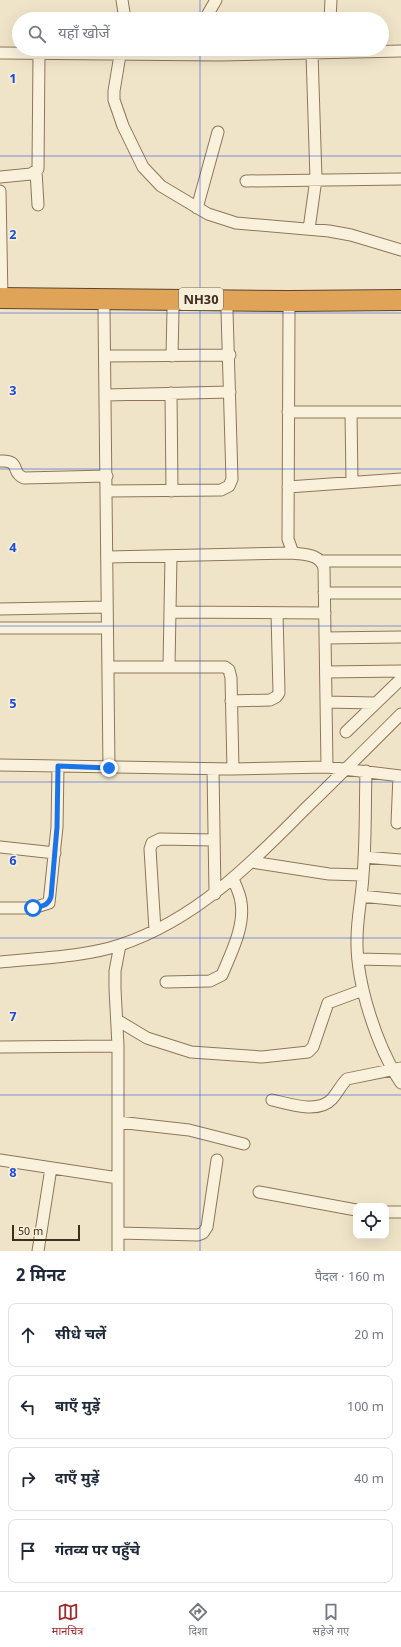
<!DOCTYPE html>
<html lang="hi">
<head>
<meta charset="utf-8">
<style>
	body { margin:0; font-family:Georgia,"Noto Sans Devanagari",serif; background:#f6f6f7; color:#1f2937 }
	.controls { position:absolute; right:12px; bottom:12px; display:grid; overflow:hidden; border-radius:8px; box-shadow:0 4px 16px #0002 }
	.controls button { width:36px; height:36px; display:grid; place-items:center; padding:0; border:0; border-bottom:1px solid #e0e1e3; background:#fff; color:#1f2937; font:20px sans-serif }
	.scale { position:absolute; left:12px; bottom:10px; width:68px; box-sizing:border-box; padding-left:4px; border:2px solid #3d2e20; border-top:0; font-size:11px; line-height:14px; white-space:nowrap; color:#3d2e20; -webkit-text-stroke:3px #f7eed8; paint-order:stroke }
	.stop { position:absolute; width:12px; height:12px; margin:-9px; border:3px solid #1a73e8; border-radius:50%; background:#fff }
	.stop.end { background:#1a73e8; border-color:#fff; box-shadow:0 1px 4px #0008 }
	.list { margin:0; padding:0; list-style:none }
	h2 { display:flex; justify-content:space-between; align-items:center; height:52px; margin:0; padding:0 16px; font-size:17px }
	h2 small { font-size:13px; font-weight:400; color:#747a83 }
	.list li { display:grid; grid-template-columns:26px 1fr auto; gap:12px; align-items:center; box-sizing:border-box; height:64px; margin:0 8px 8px; padding:0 8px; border:1px solid #e0e1e3; border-radius:8px }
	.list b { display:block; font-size:15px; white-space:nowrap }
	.list em { font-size:13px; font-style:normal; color:#747a83 }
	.icon { flex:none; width:22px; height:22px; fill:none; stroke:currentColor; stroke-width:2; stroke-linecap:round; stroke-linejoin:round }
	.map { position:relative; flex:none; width:401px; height:1251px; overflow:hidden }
	.search { position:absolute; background:#fff; box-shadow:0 4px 16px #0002; left:12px; right:12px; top:12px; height:44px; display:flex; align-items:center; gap:10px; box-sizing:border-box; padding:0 14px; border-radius:22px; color:#747a83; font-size:15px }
	.sheet { height:340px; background:#fff }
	nav { display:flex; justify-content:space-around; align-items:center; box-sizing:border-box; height:56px; border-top:1px solid #e0e1e3; background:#fff; font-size:11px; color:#747a83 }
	nav a { display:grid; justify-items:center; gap:2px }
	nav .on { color:#9e2a2b }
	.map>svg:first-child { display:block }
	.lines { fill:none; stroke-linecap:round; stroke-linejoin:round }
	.street-casing { stroke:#8d765c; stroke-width:13 }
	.highway-casing { stroke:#5b4430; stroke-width:22 }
	.street { stroke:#faf1dc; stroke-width:11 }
	.highway { stroke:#e0a458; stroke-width:20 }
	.route { stroke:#1a73e8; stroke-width:5 }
	.grid { fill:none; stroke:#1d4ed8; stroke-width:1; stroke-opacity:0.55 }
	.labels { text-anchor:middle; stroke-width:3.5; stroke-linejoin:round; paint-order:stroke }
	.shield { fill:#f7eed8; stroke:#756857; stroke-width:1 }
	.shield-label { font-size:13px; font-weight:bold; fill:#3d2e20 }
	.grid-label { font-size:13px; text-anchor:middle; font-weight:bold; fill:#1d4ed8; stroke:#f7eed8; stroke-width:3.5; stroke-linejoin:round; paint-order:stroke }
</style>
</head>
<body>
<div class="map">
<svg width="401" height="1251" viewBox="0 0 401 1251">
	<rect width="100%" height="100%" fill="#f0e4c8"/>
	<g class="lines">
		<g class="street-casing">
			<path id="street" d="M122,0L125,19
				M205,19L216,0
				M330,19L331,0
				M0,53L220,55L401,51
				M120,55L114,91V100L123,126L143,167L161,186L208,214L236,223L329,231L351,235L401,250
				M36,171L38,205
				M0,177L31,174L38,169L39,54
				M246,181L401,179
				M0,191L2,298
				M197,208L218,132
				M309,229L316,179L312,53
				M104,310L109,768
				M289,312L288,539L293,553C306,555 320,554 324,568L327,767
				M105,356L230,355
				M172,356L173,310
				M171,393L172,491
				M106,395L230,392
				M288,412H401
				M351,412L352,482
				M0,461C22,460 10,473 24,478L107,476
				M288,487L401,479
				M107,491L221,490L229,486L232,479L227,311
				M108,557L293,553
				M322,561H401
				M324,593H401
				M0,609L107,607
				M170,612L325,613
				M0,628H107
				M325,638L401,637
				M169,666L171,556
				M109,667H225L229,670L231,678L233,769
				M326,672L401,671
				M231,701L270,700L276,697L279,693L277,613
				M326,702L375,703
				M346,732L401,679
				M0,765L233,769L327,767L401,776
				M213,769L215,894
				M366,771C365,806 366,841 363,875C362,896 357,918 357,939C356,983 377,1047 401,1083
				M397,823L399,776
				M0,847L55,853
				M364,857L401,860
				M252,862L329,874L363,875
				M361,896L401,900
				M0,908H33L49,903L57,827L58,766
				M155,930L150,849L152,843L160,839L214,840
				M358,959L401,960
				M0,962C38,958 84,957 120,945C195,920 250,865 304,810C337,778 369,746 401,714
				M166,982L210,981L222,975C231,953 245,927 241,902C240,894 236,886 233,879
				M117,1020L147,1038L191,1052L262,1057L308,1052L313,1047L328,1003L363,990
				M0,1047L118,1046
				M272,1100C290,1104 318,1114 332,1099C338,1092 341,1085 347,1079L401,1068
				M118,1122L189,1130L244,1144
				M0,1160L118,1178
				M259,1192L356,1210
				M386,1212H401
				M118,1233L198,1235L203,1233L207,1227L217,1160
				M38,1251L51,1168
				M118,1251V1046L115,989V971L120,945"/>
		</g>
		<g class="highway-casing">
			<path id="highway" d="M0,298L289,301L401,300"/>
		</g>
		<use href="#street" class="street"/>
		<use href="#highway" class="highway"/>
	</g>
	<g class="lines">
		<path class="route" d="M33,908C42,906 48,906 51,897L57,827L58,766L109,768"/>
	</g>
	<path class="grid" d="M200,0V19M200,49V1251M0,156H401M0,313H401M0,469H401M0,626H401M0,782H401M0,938H401M0,1095H401"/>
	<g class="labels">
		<rect class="shield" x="179" y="288" width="44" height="22" rx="3"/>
		<g class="shield-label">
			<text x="201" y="304">NH30</text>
		</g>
	</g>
	<g class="grid-label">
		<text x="13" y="83">1</text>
		<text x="13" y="239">2</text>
		<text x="13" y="395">3</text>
		<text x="13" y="552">4</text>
		<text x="13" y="708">5</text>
		<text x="13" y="865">6</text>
		<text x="13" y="1021">7</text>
		<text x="13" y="1177">8</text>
	</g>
</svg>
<div class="controls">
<button><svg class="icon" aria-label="locate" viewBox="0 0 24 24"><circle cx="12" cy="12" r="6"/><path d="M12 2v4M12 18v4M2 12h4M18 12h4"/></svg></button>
</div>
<div class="scale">50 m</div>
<div class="stop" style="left:33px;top:908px"></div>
<div class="stop end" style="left:109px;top:768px"></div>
<div class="search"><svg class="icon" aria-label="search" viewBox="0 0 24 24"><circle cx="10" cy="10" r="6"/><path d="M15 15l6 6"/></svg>यहाँ खोजें</div>
</div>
<section class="sheet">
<h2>2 मिनट<small>पैदल · 160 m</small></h2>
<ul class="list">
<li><svg class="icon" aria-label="ahead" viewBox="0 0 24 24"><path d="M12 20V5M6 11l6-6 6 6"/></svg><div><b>सीधे चलें</b></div><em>20 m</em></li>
<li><svg class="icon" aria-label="left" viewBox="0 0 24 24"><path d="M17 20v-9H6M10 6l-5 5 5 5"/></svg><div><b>बाएँ मुड़ें</b></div><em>100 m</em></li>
<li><svg class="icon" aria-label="right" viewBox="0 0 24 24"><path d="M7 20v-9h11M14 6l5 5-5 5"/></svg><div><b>दाएँ मुड़ें</b></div><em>40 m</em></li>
<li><svg class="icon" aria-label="arrive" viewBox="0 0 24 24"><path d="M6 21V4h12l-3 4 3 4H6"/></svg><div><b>गंतव्य पर पहुँचे</b></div></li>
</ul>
</section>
<nav>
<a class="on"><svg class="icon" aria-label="map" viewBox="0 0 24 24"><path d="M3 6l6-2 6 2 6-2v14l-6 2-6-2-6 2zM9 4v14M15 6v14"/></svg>मानचित्र</a>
<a><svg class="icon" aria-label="directions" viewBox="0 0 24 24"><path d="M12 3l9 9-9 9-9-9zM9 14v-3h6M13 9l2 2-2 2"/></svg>दिशा</a>
<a><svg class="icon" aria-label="saved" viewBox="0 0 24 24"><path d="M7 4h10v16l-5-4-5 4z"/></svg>सहेजे गए</a>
</nav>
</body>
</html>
